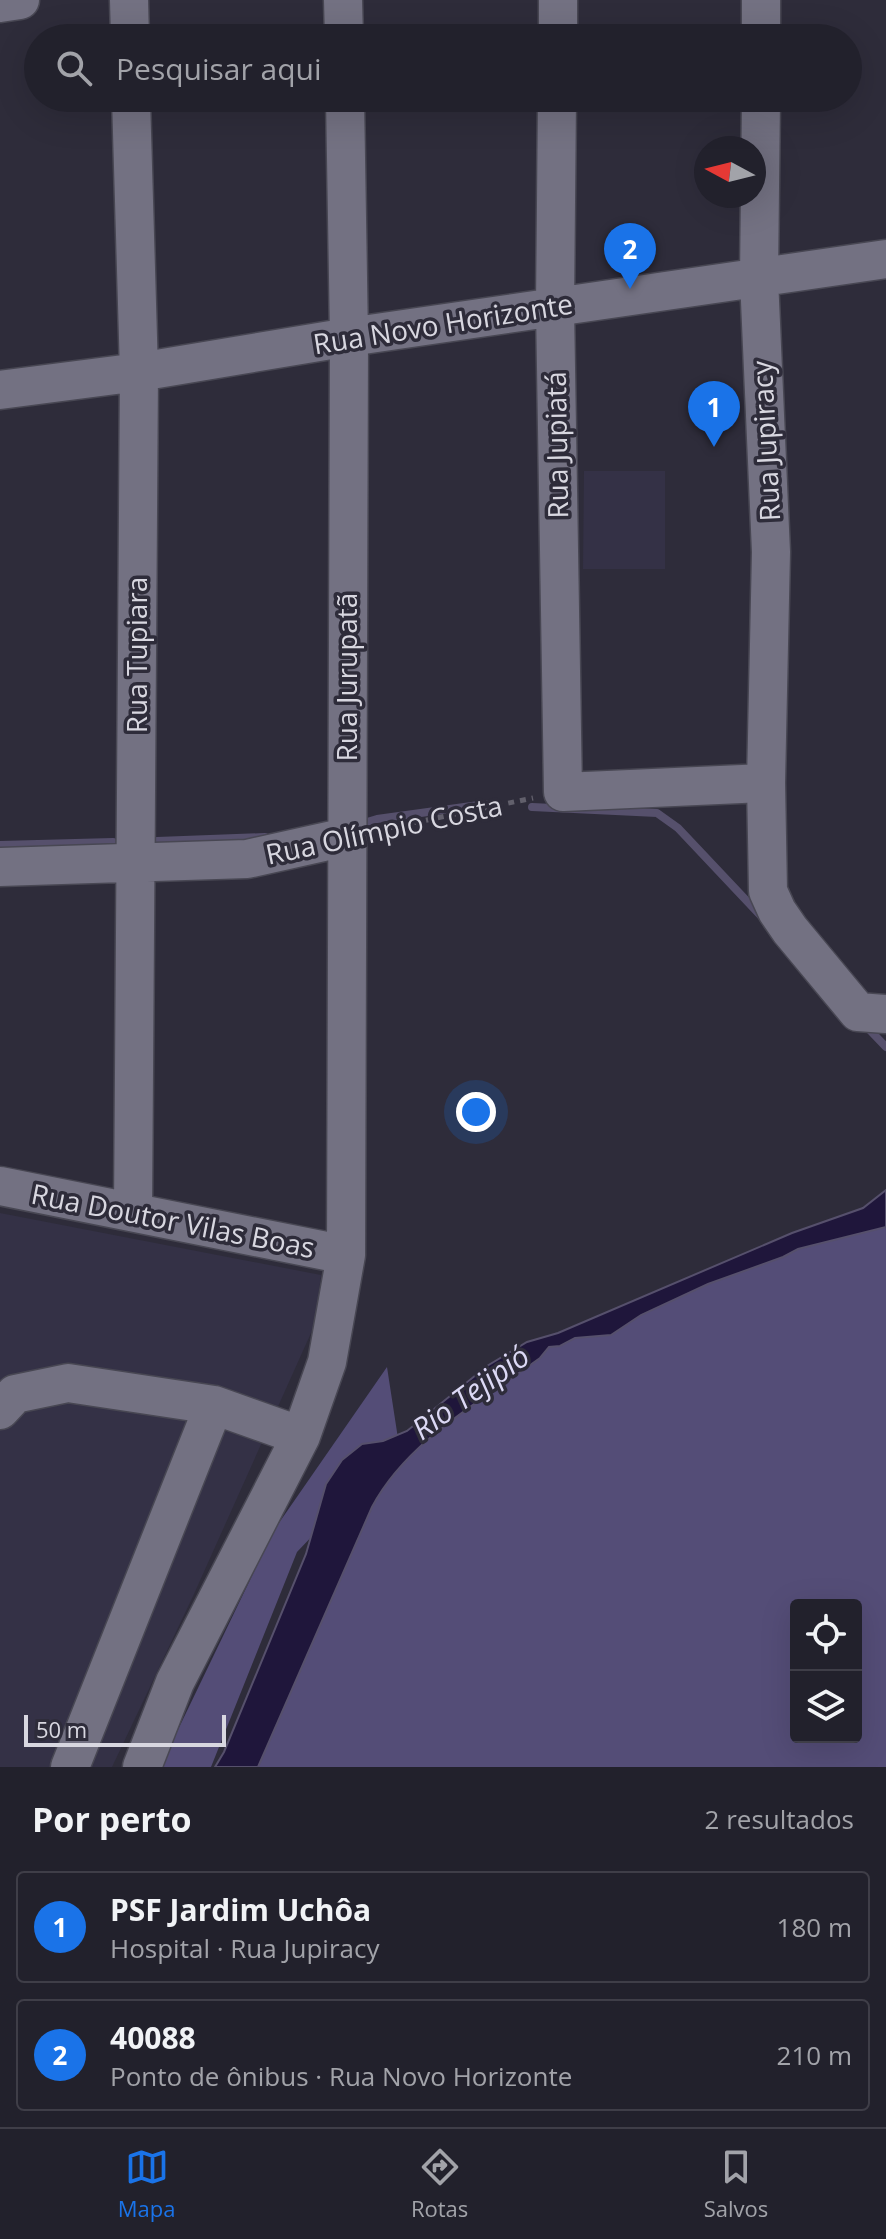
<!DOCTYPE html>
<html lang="pt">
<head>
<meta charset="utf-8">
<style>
	body { margin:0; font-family:"Open Sans",sans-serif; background:#2e2e38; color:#f1f3f6 }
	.controls { position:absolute; right:24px; bottom:24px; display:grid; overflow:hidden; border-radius:8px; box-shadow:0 8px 32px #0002 }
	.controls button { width:72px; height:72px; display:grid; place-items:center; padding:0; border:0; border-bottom:2px solid #3f3e48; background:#22212c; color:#f1f3f6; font:40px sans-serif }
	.compass { position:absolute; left:694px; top:136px; width:72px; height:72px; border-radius:50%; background:#22212c; box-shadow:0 8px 32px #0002; rotate:277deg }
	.scale { position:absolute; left:24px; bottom:20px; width:202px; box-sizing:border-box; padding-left:8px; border:4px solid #d8d7e0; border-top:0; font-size:22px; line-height:28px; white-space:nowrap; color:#d8d7e0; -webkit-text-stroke:6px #2e2c3a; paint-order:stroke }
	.you { position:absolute; left:476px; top:1112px; width:28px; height:28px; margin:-20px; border:6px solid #fff; border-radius:50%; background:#1a73e8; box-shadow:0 0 0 12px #1a73e833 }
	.badge { display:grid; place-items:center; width:52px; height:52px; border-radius:50%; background:#1a73e8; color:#fff; font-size:26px; font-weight:700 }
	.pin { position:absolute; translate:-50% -66px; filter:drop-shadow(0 2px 4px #0008) }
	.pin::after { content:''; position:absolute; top:42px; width:28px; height:24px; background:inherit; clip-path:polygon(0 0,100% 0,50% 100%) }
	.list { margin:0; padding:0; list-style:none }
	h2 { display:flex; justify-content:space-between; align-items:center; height:104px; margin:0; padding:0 32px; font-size:34px }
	h2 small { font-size:26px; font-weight:400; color:#a2a3a9 }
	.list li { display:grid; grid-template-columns:52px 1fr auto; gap:24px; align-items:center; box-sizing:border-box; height:112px; margin:0 16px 16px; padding:0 16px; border:2px solid #3f3e48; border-radius:8px }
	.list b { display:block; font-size:30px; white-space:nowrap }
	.list p { margin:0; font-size:26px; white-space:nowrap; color:#a2a3a9 }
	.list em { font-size:26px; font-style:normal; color:#a2a3a9 }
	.icon { flex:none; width:44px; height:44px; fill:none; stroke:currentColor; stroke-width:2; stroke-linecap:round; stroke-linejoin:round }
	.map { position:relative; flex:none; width:886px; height:1767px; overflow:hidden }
	.search { position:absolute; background:#22212c; box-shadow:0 8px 32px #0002; left:24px; right:24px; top:24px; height:88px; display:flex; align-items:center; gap:20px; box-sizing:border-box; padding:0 28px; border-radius:44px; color:#a2a3a9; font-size:30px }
	.sheet { height:360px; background:#22212c }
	nav { display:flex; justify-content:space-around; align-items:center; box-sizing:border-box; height:112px; border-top:2px solid #3f3e48; background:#22212c; font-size:22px; color:#a2a3a9 }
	nav a { display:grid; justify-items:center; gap:4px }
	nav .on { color:#1a73e8 }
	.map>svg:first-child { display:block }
	.built { fill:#343146 }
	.forest { fill:#544d77; fill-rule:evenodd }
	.water { fill:#1f163b; stroke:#56506c; stroke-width:2 }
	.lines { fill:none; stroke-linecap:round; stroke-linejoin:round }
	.stream { stroke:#56506c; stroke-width:8 }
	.minor-casing { stroke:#484753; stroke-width:41 }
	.path { stroke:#62606c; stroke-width:5; stroke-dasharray:6 6; stroke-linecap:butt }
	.minor { stroke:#737182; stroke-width:38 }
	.labels { text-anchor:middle; stroke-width:7; stroke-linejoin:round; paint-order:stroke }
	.street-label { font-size:28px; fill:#d8d7e0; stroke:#2e2c3a }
	.water-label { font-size:30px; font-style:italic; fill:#dcd9f5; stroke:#2e2c3a }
</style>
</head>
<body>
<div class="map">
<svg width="886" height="1767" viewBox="0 0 886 1767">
	<rect width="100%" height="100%" fill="#2e2c3a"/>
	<path class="built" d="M584,471H665V569H583Z
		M0,1213L321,1275L315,1324L194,1594L112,1767H0Z"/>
	<path class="forest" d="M886,1227V1767H258L372,1507C407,1441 481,1401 540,1358L549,1347L560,1346L575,1338L611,1335L641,1315L708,1284L783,1257L798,1249ZM796,1605H856V1737H796Z
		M387,1367L399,1445L297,1552L211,1767H160L274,1530Z"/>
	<path class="water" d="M886,1190V1227L798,1249L783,1257L708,1284L641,1315L611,1335L575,1338L560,1346L549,1347L540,1358C481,1401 407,1441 372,1507L258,1767H215L224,1752L306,1554L326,1484L342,1460L362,1444L383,1441L407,1431L487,1366L527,1342L558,1333L792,1233L863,1208Z"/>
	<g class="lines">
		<path class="stream" d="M532,807L657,813L678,828L761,916
			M357,825L377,819L486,804
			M157,841L265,837
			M0,845L113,842
			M864,1024L886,1047"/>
		<g class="minor-casing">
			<path id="minor" d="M129,0L130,38
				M343,0L344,38
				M0,3L20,0
				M558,38V0
				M761,38V0
				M131,98L139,372L133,1212
				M557,98L555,307L563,792L766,783
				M761,98L759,278L771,552L766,783L768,891L777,911L790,930L858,1012L886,1014
				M0,390L139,372L349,337L886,259
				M0,867L247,859L346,837
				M0,1186L346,1255
				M0,1410L15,1394L68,1383L214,1405L301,1436
				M70,1767L214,1405
				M142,1767L175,1682L301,1436L327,1362L346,1255L349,337L345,98"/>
		</g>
		<path class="path" d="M379,830L533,798"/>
		<use href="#minor" class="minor"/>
	</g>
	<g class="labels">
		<g class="street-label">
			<text transform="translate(443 324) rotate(-9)" y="10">Rua Novo Horizonte</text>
			<text transform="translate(766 441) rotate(-93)" y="10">Rua Jupiracy</text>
			<text transform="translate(557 445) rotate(-91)" y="10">Rua Jupiatá</text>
			<text transform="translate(137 655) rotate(-90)" y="10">Rua Tupiara</text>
			<text transform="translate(347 677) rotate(-90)" y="10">Rua Jurupatã</text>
			<text transform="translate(384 830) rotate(-12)" y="10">Rua Olímpio Costa</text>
			<text transform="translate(173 1221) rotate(11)" y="10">Rua Doutor Vilas Boas</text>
		</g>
		<g class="water-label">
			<text transform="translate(471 1393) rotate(-36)" y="10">Rio Tejipió</text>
		</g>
	</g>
</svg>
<div class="controls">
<button><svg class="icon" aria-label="locate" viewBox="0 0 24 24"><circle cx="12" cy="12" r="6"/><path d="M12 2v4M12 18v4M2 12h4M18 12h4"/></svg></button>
<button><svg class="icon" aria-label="layers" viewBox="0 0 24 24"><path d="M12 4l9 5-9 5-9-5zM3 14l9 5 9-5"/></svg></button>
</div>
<svg class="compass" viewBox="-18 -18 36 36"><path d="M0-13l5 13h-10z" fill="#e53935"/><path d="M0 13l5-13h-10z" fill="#a2a3a9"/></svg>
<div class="scale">50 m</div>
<div class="you"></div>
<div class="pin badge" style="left:714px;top:447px">1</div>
<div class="pin badge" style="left:630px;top:289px">2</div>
<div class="search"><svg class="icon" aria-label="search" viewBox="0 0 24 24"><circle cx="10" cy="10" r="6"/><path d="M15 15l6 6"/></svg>Pesquisar aqui</div>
</div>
<section class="sheet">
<h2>Por perto<small>2 resultados</small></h2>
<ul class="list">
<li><span class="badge">1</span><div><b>PSF Jardim Uchôa</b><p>Hospital · Rua Jupiracy</p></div><em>180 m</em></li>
<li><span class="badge">2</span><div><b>40088</b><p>Ponto de ônibus · Rua Novo Horizonte</p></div><em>210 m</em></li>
</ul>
</section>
<nav>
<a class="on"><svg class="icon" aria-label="map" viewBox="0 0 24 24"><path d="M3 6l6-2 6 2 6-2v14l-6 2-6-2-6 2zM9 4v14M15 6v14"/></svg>Mapa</a>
<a><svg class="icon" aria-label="directions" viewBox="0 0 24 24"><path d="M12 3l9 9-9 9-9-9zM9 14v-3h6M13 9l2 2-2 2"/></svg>Rotas</a>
<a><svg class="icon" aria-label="saved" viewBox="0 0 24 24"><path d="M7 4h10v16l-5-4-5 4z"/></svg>Salvos</a>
</nav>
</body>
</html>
